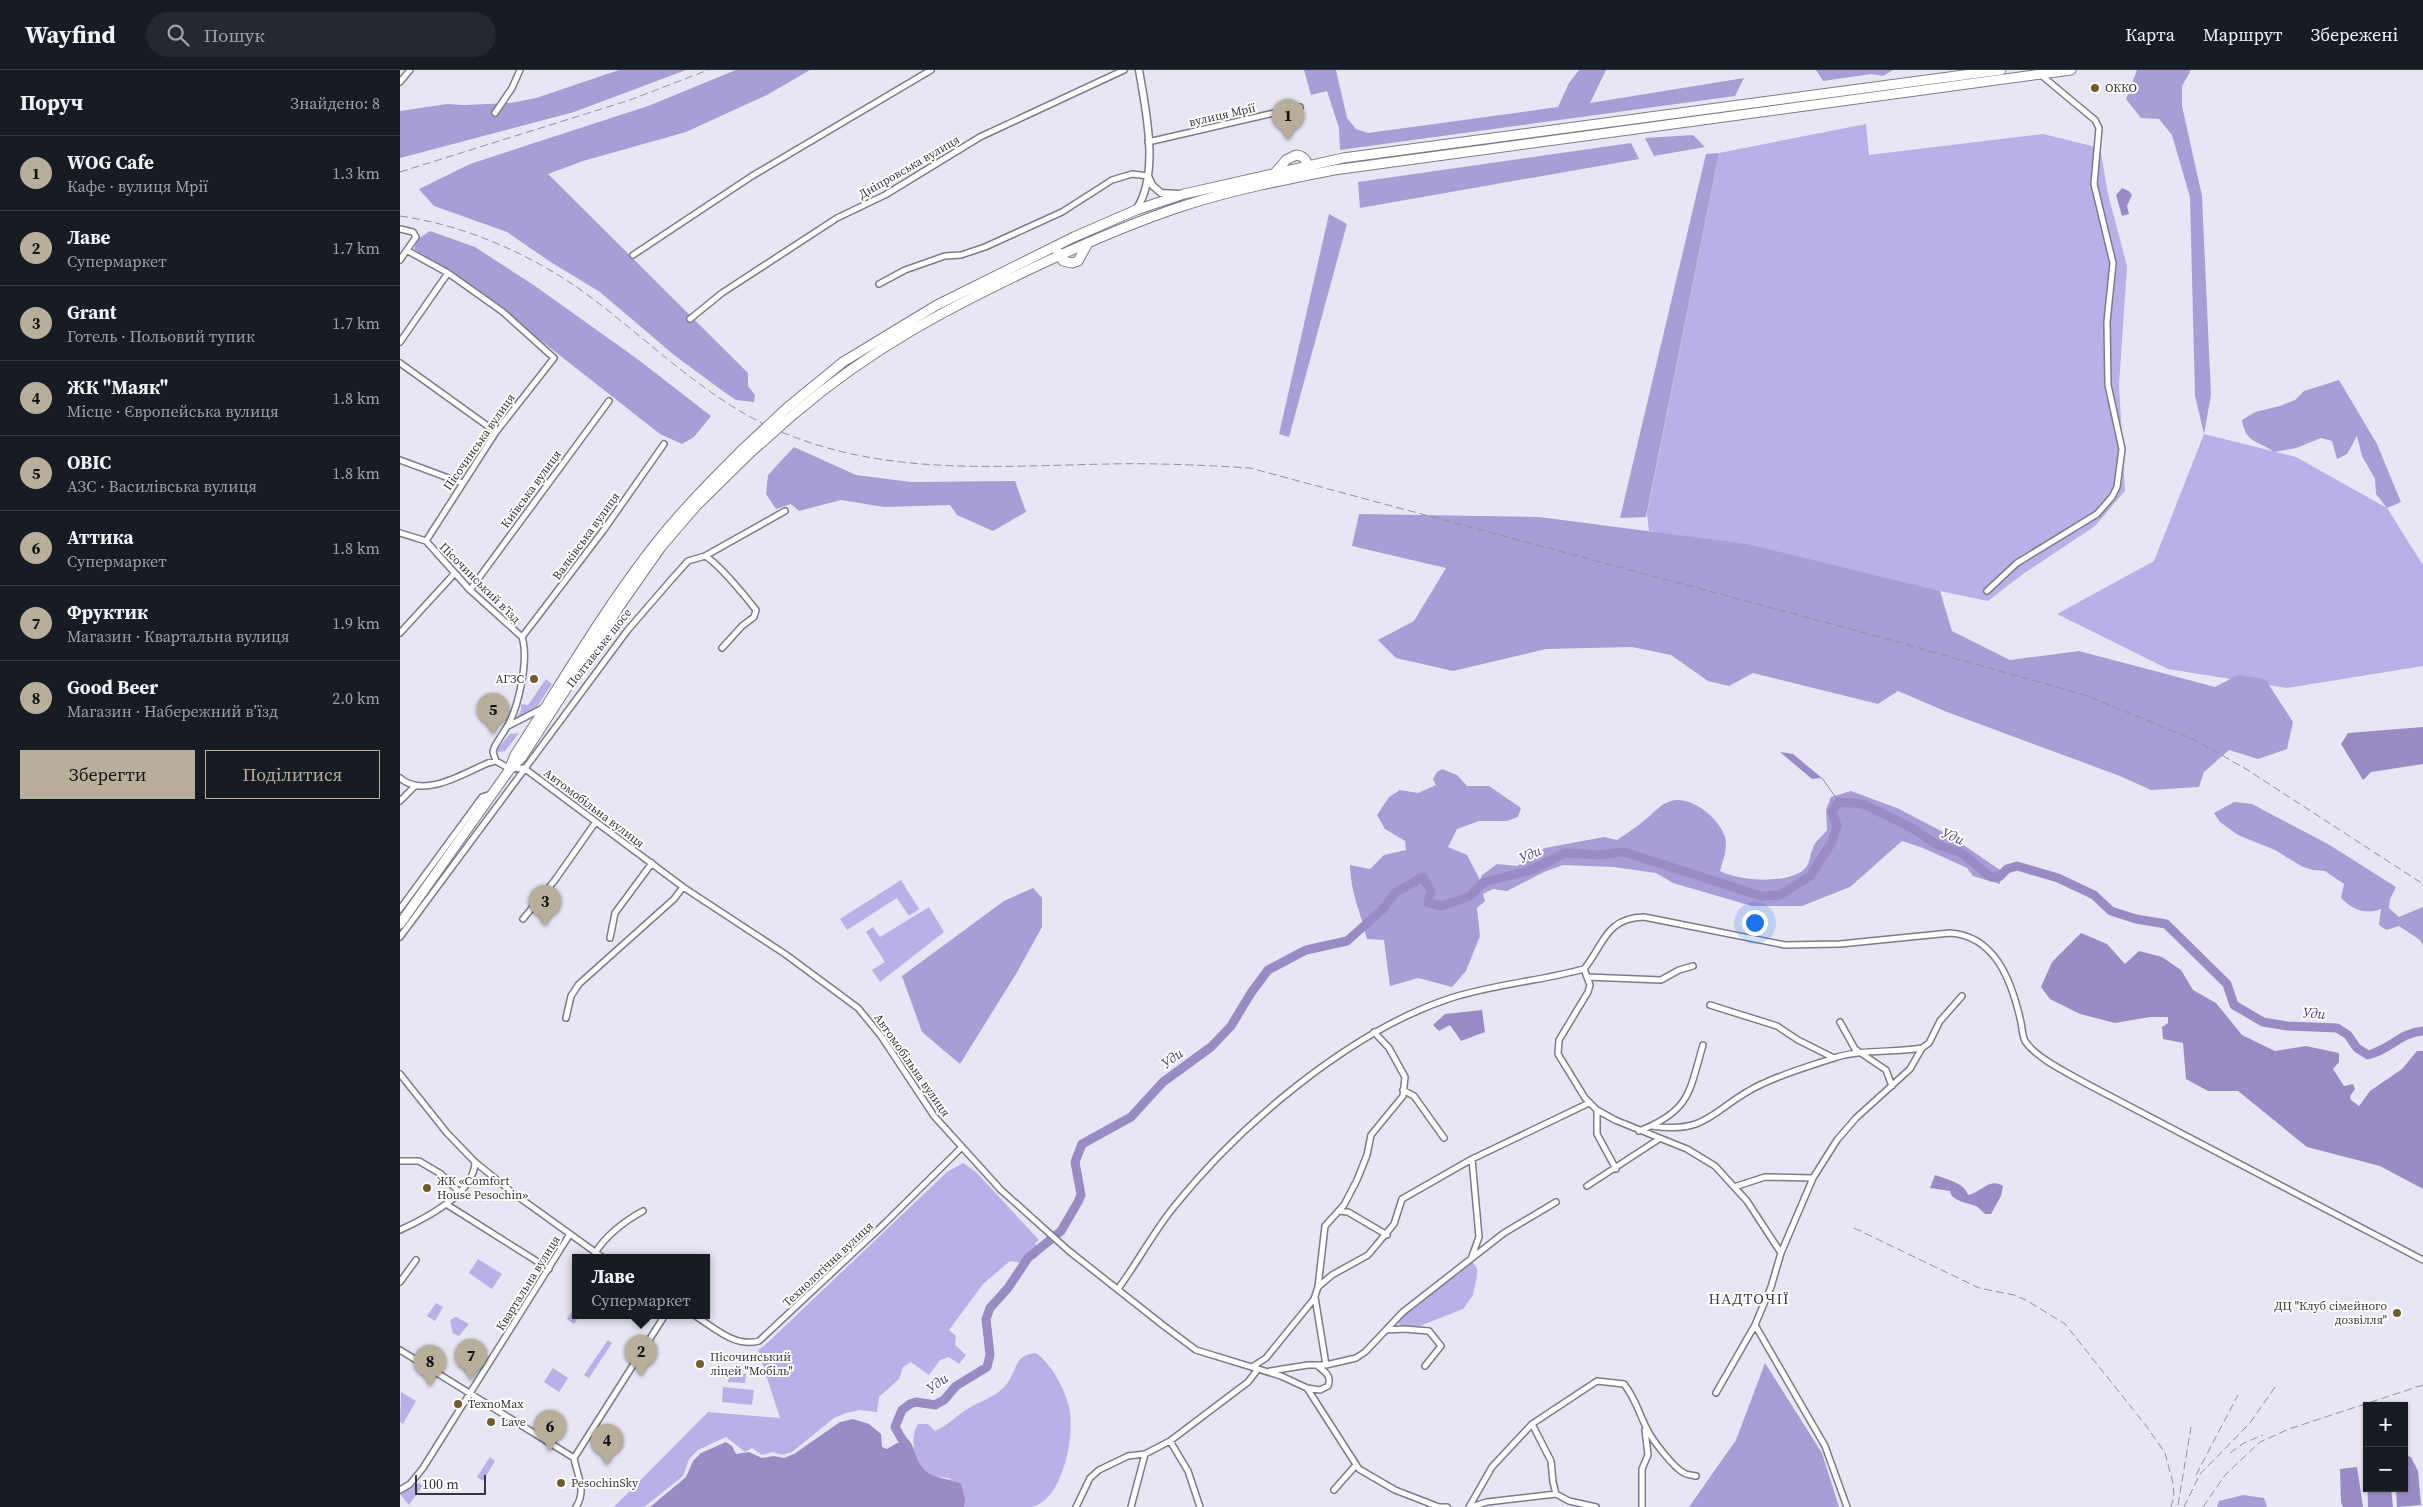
<!DOCTYPE html>
<html lang="uk">
<head>
<meta charset="utf-8">
<style>
	body { margin:0; font-family:"Source Serif 4",serif; background:#242831; color:#f1f3f6 }
	.controls { position:absolute; right:15px; bottom:15px; display:grid; overflow:hidden; border-radius:0px; box-shadow:0 1px 4px #0004 }
	.controls button { width:45px; height:45px; display:grid; place-items:center; padding:0; border:0; border-bottom:1px solid #363941; background:#171b24; color:#f1f3f6; font:25px sans-serif }
	.scale { position:absolute; left:15px; bottom:12px; width:71px; box-sizing:border-box; padding-left:5px; border:2px solid #37363b; border-top:0; font-size:14px; line-height:18px; white-space:nowrap; color:#37363b; -webkit-text-stroke:4px #fff; paint-order:stroke }
	.you { position:absolute; left:1354px; top:852px; width:18px; height:18px; margin:-12px; border:4px solid #fff; border-radius:50%; background:#1a73e8; box-shadow:0 0 0 8px #1a73e833 }
	.badge { display:grid; place-items:center; width:32px; height:32px; border-radius:50%; background:#b8af9b; color:#111; font-size:16px; font-weight:700 }
	.pin { position:absolute; translate:-50% -41px; filter:drop-shadow(0 1px 2px #0008) }
	.pin::after { content:''; position:absolute; top:26px; width:18px; height:15px; background:inherit; clip-path:polygon(0 0,100% 0,50% 100%) }
	.popup { position:absolute; left:172px; top:1184px; width:138px; height:65px; box-sizing:border-box; display:grid; place-content:center; border-radius:0px; background:#171b24; filter:drop-shadow(0 1px 4px #0005); font-size:16px; white-space:nowrap; color:#9ea1a6 }
	.popup b { font-size:19px; color:#f1f3f6 }
	.popup::after { content:''; position:absolute; left:50%; top:100%; margin-left:-10px; border:10px solid transparent; border-top-color:#171b24 }
	.list { margin:0; padding:0; list-style:none }
	h2 { display:flex; justify-content:space-between; align-items:center; height:65px; margin:0; padding:0 20px; font-size:21px }
	h2 small { font-size:16px; font-weight:400; color:#9ea1a6 }
	.list li { display:grid; grid-template-columns:32px 1fr auto; gap:15px; align-items:center; box-sizing:border-box; height:75px; padding:0 20px; border-top:1px solid #363941 }
	.list b { display:block; font-size:19px; white-space:nowrap }
	.list p { margin:0; font-size:16px; white-space:nowrap; color:#9ea1a6 }
	.list em { font-size:16px; font-style:normal; color:#9ea1a6 }
	.actions { display:flex; gap:10px; padding:15px 20px }
	.actions a { flex:1; padding:11px 0; border:1px solid #b8af9b; border-radius:0px; text-align:center; font-size:18px; color:#b8af9b }
	.actions .main { background:#b8af9b; color:#111 }
	.icon { flex:none; width:28px; height:28px; fill:none; stroke:currentColor; stroke-width:2; stroke-linecap:round; stroke-linejoin:round }
	.map { position:relative; flex:none; width:2023px; height:1437px; overflow:hidden }
	header { display:flex; align-items:center; gap:30px; box-sizing:border-box; height:70px; padding:0 25px; background:#171b24; border-bottom:1px solid #363941 }
	header strong { font-size:24px }
	nav { display:flex; gap:28px; margin-inline-start:auto; font-size:18px }
	.search { width:350px; height:45px; background:#242831; display:flex; align-items:center; gap:12px; box-sizing:border-box; padding:0 18px; border-radius:28px; color:#9ea1a6; font-size:19px }
	main { display:flex }
	aside { flex:1; background:#171b24 }
	.map>svg:first-child { display:block }
	.green { fill:#bbafe7 }
	.forest { fill:#a99dd5 }
	.water { fill:#998cc4 }
	.lines { fill:none; stroke-linecap:round; stroke-linejoin:round }
	.stream { stroke:#998cc4; stroke-width:1 }
	.river { stroke:#998cc4; stroke-width:9 }
	.minor-casing { stroke:#7d7b87; stroke-width:8 }
	.tertiary-casing { stroke:#7d7b87; stroke-width:9 }
	.trunk-casing { stroke:#7d7b87; stroke-width:11 }
	.minor { stroke:#fff; stroke-width:5 }
	.tertiary { stroke:#fff; stroke-width:6 }
	.trunk { stroke:#fff; stroke-width:9 }
	.rail { stroke:#92909a; stroke-width:1; stroke-dasharray:8 4; stroke-linecap:butt }
	.trunk-bridge-casing { stroke:#7d7b87; stroke-width:11; stroke-linecap:butt }
	.trunk-bridge { stroke:#fff; stroke-width:9 }
	.poi-dot { fill:#725c2c; stroke:#fff; stroke-width:2 }
	.labels { text-anchor:middle; stroke-width:4; stroke-linejoin:round; paint-order:stroke }
	.poi-label { font-size:12px; fill:#37363b; stroke:#fff; text-anchor:start }
	.street-label { font-size:12px; fill:#37363b; stroke:#fff }
	.water-label { font-size:14px; font-style:italic; fill:#544086; stroke:#fff }
	.quarter-label { font-size:15px; letter-spacing:1px; fill:#3f3d48; stroke:#fff }
</style>
</head>
<body>
<header>
<strong>Wayfind</strong>
<div class="search"><svg class="icon" aria-label="search" viewBox="0 0 24 24"><circle cx="10" cy="10" r="6"/><path d="M15 15l6 6"/></svg>Пошук</div>
<nav><a>Карта</a><a>Маршрут</a><a>Збережені</a></nav>
</header>
<main>
<aside>
<h2>Поруч<small>Знайдено: 8</small></h2>
<ul class="list">
<li><span class="badge">1</span><div><b>WOG Cafe</b><p>Кафе · вулиця Мрії</p></div><em>1.3 km</em></li>
<li><span class="badge">2</span><div><b>Лаве</b><p>Супермаркет</p></div><em>1.7 km</em></li>
<li><span class="badge">3</span><div><b>Grant</b><p>Готель · Польовий тупик</p></div><em>1.7 km</em></li>
<li><span class="badge">4</span><div><b>ЖК &quot;Маяк&quot;</b><p>Місце · Європейська вулиця</p></div><em>1.8 km</em></li>
<li><span class="badge">5</span><div><b>ОВІС</b><p>АЗС · Василівська вулиця</p></div><em>1.8 km</em></li>
<li><span class="badge">6</span><div><b>Аттика</b><p>Супермаркет</p></div><em>1.8 km</em></li>
<li><span class="badge">7</span><div><b>Фруктик</b><p>Магазин · Квартальна вулиця</p></div><em>1.9 km</em></li>
<li><span class="badge">8</span><div><b>Good Beer</b><p>Магазин · Набережний в’їзд</p></div><em>2.0 km</em></li>
</ul>
<div class="actions"><a class="main">Зберегти</a><a>Поділитися</a></div>
</aside>
<div class="map">
<svg width="2023" height="1437" viewBox="0 0 2023 1437">
	<rect width="100%" height="100%" fill="#e8e6f4"/>
	<path class="green" d="M1466,54L1469,85L1643,64L1700,78L1708,124L1727,196L1719,315L1725,421L1695,456L1623,504L1588,531L1249,461L1247,444L1319,83Z
		M1804,364L1896,387L1987,438L2023,495V596L1887,618L1768,599L1657,544L1754,491Z
		M146,609L152,614L136,638L116,649L121,640V634L128,635Z
		M119,663L105,681L98,682L97,679L110,664Z
		M501,810L519,839L509,846L497,828L447,860L440,849Z
		M529,837L544,862L480,912L472,900L485,892L466,862L473,857L480,867Z
		M563,1093L576,1102L639,1170L635,1173L638,1177L622,1193L610,1191L583,1214L549,1260L556,1266L555,1275L566,1285L559,1294L549,1287L540,1290L529,1305L511,1292L503,1297L499,1309L479,1327L477,1342L460,1340L446,1343L434,1348L392,1382L382,1385L373,1382L362,1385L352,1378L345,1382L326,1367L298,1380L289,1389L283,1406L244,1437H214L308,1342L380,1348L358,1280L365,1275L547,1102Z
		M78,1189L102,1204L92,1219L69,1203Z
		M1072,1192L1077,1198V1206L1073,1225L1063,1239L1020,1256H1003L997,1253V1249L1007,1240Z
		M36,1233L43,1237L35,1251L27,1246Z
		M176,1235V1245H180L174,1254L167,1249Z
		M56,1247L69,1254L59,1266L53,1264L50,1250Z
		M208,1270L212,1273L189,1308L184,1305Z
		M636,1283C651,1294 662,1314 668,1333C677,1359 664,1430 632,1437C617,1437 581,1437 564,1437C565,1427 559,1412 548,1408C543,1407 537,1407 532,1405C515,1396 508,1370 518,1354H528L535,1361C546,1356 551,1351 560,1344C573,1333 592,1330 604,1317C618,1303 612,1285 636,1283Z
		M153,1298L168,1308L159,1322L144,1312Z
		M329,1302L346,1304L345,1313L328,1312Z
		M323,1317L354,1320L352,1335L322,1332Z
		M1,1322L16,1331L3,1354L0,1352Z
		M90,1387L95,1391L83,1411L77,1407Z
		M19,1413L23,1416L9,1435L0,1424Z"/>
	<path class="forest" d="M219,0H286L174,42L0,88V41L47,34L64,35L111,33L136,28Z
		M336,0H410L367,25L286,62L183,91L148,104L348,303V316L355,325L354,332L336,330L320,319L274,285L200,222L149,191L107,162L34,136L19,119L70,94L248,36Z
		M904,0H936L947,48L956,59L968,63L1158,37L1169,13L1179,0H1206L1190,33L1344,8L1335,26L940,80L939,58L927,21L911,25Z
		M1416,0H1493L1483,6L1471,4L1423,11Z
		M1737,0H1791L1782,16V36L1802,126L1811,325L1804,364L1795,326L1790,127L1772,65L1759,49L1741,48L1726,29Z
		M1293,65L1305,77L1254,86L1245,68Z
		M1231,73L1239,89L960,138L958,112Z
		M1319,83L1246,447L1220,448L1306,84Z
		M929,144L947,154L889,367L879,364Z
		M30,161L75,177L135,216L236,288L311,346L294,367L282,374L260,364L102,240L14,179L18,169Z
		M1939,310L1977,374L2001,432L1987,438L1976,424L1975,409L1962,386L1957,366L1947,384L1937,389L1932,371L1921,368L1896,378L1874,382C1858,370 1846,374 1842,350L1855,342L1880,336L1895,330L1904,321Z
		M394,377L456,405L511,412L615,411L626,442L593,461L557,445L550,435L484,437L441,430L399,441L391,434L376,439L366,424L368,405Z
		M959,444L1139,447L1347,474L1540,521L1552,561L1610,590L1679,581L1815,617L1838,605L1865,609L1893,652L1887,679L1858,689L1829,680L1804,702L1799,717L1751,720L1720,706L1547,642L1498,621L1478,634L1353,603L1329,616L1308,611L1271,585L1232,577L1146,579L1053,601L996,588L978,570L1014,551L1046,498L952,476Z
		M1042,699L1057,705L1067,716H1089L1121,738L1118,747L1107,751H1079L1057,759L1048,777L1067,785L1080,810L1082,805L1097,794L1117,796L1145,778L1204,767L1217,770C1227,763 1237,757 1246,749C1254,743 1260,734 1271,731C1291,725 1319,748 1325,767C1328,779 1323,790 1320,801C1339,811 1384,814 1402,801C1411,795 1409,786 1413,778C1415,771 1423,766 1427,760L1426,740L1431,727L1451,721L1497,738L1549,765L1600,800V814L1573,806L1567,798L1523,778L1502,771L1450,817L1402,836H1352L1273,813L1256,803L1214,797L1163,795L1144,802L1107,821L1093,819L1083,824L1085,831L1077,838L1080,866L1066,901L1052,917L1018,908L990,916L984,870L967,869C961,844 950,821 950,795L970,799L984,785L1006,780L1005,771L985,759L977,745L989,727L1000,720L1018,723L1036,715L1033,709L1037,702Z
		M1834,732L1852,734L1928,774L1996,817L1990,829L1989,838L1999,847L2023,837V875L2020,870L1999,856L1986,860L1979,855L1981,839C1965,845 1953,840 1941,828L1944,814L1925,801L1913,800L1903,797L1875,780L1838,765L1820,752L1814,743Z
		M633,818L642,828V857L616,904L560,994L522,962L502,906L604,831Z
		M1365,1293L1422,1383L1439,1437H1289L1336,1370Z
		M1843,1425L1864,1428L1867,1437H1817L1819,1431Z"/>
	<path class="water" d="M1722,118L1729,121L1732,125L1727,136L1729,144L1722,146L1716,125Z
		M2023,657V694L1971,702L1963,710L1941,674L1948,663Z
		M1380,682L1393,684L1422,708L1412,709Z
		M1681,863L1707,874L1725,894L1739,881L1762,887L1781,900L1793,920L1816,933L1842,965L1875,981L1906,976L1939,983V992L1933,999L1944,1016L1953,1014L1955,1019L1950,1026L1951,1030L1959,1036L1970,1021L2002,999L2017,981H2023V1119L1980,1096L1907,1077L1838,1021H1808L1786,1009L1783,973L1763,969L1762,957L1768,953V947H1750L1715,953L1680,944L1650,929L1641,917L1652,892Z
		M1082,940L1085,962L1061,971L1050,955L1039,961L1033,955L1045,944Z
		M1535,1105C1546,1109 1565,1113 1568,1125C1582,1122 1589,1107 1603,1116L1601,1126L1591,1144H1585C1583,1142 1579,1138 1576,1136C1568,1133 1551,1131 1550,1121L1530,1118Z
		M453,1349L469,1354L481,1364L482,1377L487,1379L497,1373H504L499,1362C518,1373 512,1387 525,1400C534,1409 549,1408 561,1414L565,1429L564,1437H250L286,1407L293,1391L301,1383L326,1372L332,1376L336,1384L349,1382L362,1388L374,1386L384,1388L394,1384L440,1352Z
		M2004,1385L2011,1387L2018,1401L2021,1435L1997,1437L1996,1418H2004Z
		M1967,1395V1418H1991L1993,1437H1968Z
		M1957,1397L1963,1437H1943L1941,1432L1940,1399Z"/>
	<g class="lines">
		<path class="stream" d="M1422,708L1439,732"/>
		<path class="river" d="M508,1380L495,1357L502,1340L510,1334L516,1332L535,1335L544,1330L556,1316L587,1297L590,1285L586,1249L590,1238L608,1218L628,1188L661,1161L678,1132L681,1125L675,1092L682,1074L731,1047L763,1012L811,977L831,956L851,923L868,900L906,880L947,871L982,840L996,822L1023,807L1031,821L1028,833L1042,836L1070,826L1084,812L1129,801L1165,783L1198,785L1224,782L1361,826L1380,825L1410,806L1432,772L1437,756L1432,741L1439,732L1463,734L1512,758L1537,775L1560,782L1591,807H1599L1607,799L1617,796L1658,808L1694,825L1711,841L1736,849L1766,854L1827,914L1834,935L1863,952L1888,956L1937,958L1948,965L1957,978L1968,985C1992,979 1999,963 2023,961"/>
		<g class="minor-casing">
			<path id="minor" d="M0,12L10,0
				M95,43L112,18L120,0
				M748,72L900,37
				M0,159L13,162L16,167L0,190
				M8,181L48,203L103,242L154,288L96,362L26,471
				M233,185L352,106L531,0
				M479,214L505,200L545,186L561,185L585,177L662,142L712,110L732,104L748,106
				M290,249L322,223L437,148L485,125L580,67L724,0
				M0,272L48,203
				M0,293L96,362
				M0,390L62,413
				M0,463L26,471
				M26,471L70,520L122,567
				M305,486C318,493 346,527 356,540L354,547L342,556L322,578
				M70,520L209,331
				M1587,521L1617,493L1697,444L1712,427L1717,417L1722,379L1708,315L1707,252L1713,193L1694,114L1699,58L1695,50L1641,5
				M0,563L55,503
				M122,567L203,461L264,374
				M108,656L143,638
				M96,691L93,682L94,678C98,670 104,662 108,655C119,635 129,589 122,567
				M124,698L283,817L385,884L458,938L481,966L534,1046L601,1120L669,1181L764,1256L796,1280L881,1306L907,1318L920,1320L928,1316C932,1306 925,1302 918,1296
				M0,708C24,729 64,703 88,693L96,691L110,699L124,698
				M0,731L15,716
				M0,839L82,727L91,724
				M123,849L155,810L195,753
				M0,867L227,561L271,510L288,491L305,486L385,441
				M210,868L215,843L252,793
				M1184,899L1190,915L1188,922L1159,970L1158,984L1185,1028L1197,1040L1215,1050L1287,1079L1315,1096L1347,1131L1381,1183L1371,1217L1355,1255L1316,1323
				M1187,907L1261,910L1279,900L1293,896
				M1310,935L1377,956L1398,970L1434,988
				M166,948L171,926L179,914L274,829L283,817
				M1440,952L1455,979L1486,1000L1492,1016
				M0,1004L47,1063L75,1092L113,1123L202,1187
				M1003,1020L1014,1026L1044,1068
				M1197,1040V1064L1216,1099
				M1252,1056C1311,1065 1315,1035 1362,1014C1385,1003 1410,996 1434,988C1461,979 1493,983 1522,978L1529,973L1540,951L1562,926
				M1239,1061C1290,1041 1289,1023 1303,975
				M0,1091H19L41,1104L59,1122
				M1187,1116L1259,1069
				M1334,1117L1365,1107L1413,1108
				M46,1134L149,1199
				M939,1141L948,1142L987,1165
				M0,1160C26,1148 74,1124 75,1092
				M195,1183C207,1164 223,1152 243,1141
				M1381,1183L1413,1108L1437,1070L1456,1048L1510,999L1522,978
				M1071,1189L1079,1167L1072,1089
				M0,1212L16,1190
				M918,1217L932,1205L968,1185L994,1154L1002,1129L1072,1089L1189,1033
				M718,1219C737,1193 753,1163 773,1138C839,1055 950,961 1051,928C1095,914 1140,911 1184,899C1204,875 1205,848 1244,847L1385,875L1440,874L1550,863C1595,866 1611,910 1620,948C1622,955 1622,965 1625,971C1637,989 1670,1004 1689,1015L2023,1190
				M915,1227L926,1295
				M294,1245C313,1257 335,1278 359,1271L484,1154L562,1077
				M1355,1255L1425,1376L1447,1437
				M986,1260L1004,1259L1029,1261L1041,1276L1025,1296
				M0,1280L174,1388
				M852,1297L866,1288L914,1229L918,1217L925,1156L944,1135L957,1110L967,1085L971,1065L1003,1026L1005,1007L989,978L974,962
				M870,1301L908,1295H926L956,1288L965,1282L1003,1242L1104,1163L1156,1132
				M907,1318L959,1399L995,1420L1039,1437H1047
				M1132,1354L1151,1391L1153,1412L1156,1424
				M770,1371L788,1401L800,1437
				M0,1420L10,1414L23,1398L170,1164
				M934,1420L956,1395
				M176,1437C187,1420 177,1406 174,1388L265,1245
				M676,1437L690,1408L699,1400L728,1386L745,1384L770,1371L848,1312L858,1299
				M731,1437L745,1384
				M1069,1437L1092,1397L1132,1354L1197,1311L1224,1314C1237,1331 1238,1342 1247,1359C1252,1370 1274,1398 1284,1403C1287,1405 1292,1405 1296,1406
				M1071,1437L1087,1432L1156,1424L1169,1431L1196,1437
				M1242,1437V1399L1248,1385L1245,1360"/>
		</g>
		<g class="tertiary-casing">
			<path id="tertiary" d="M748,106L752,115L761,123L778,124
				M736,140C760,104 746,41 739,0"/>
		</g>
		<g class="trunk-casing">
			<path id="trunk" d="M875,103L886,90L896,85C905,86 910,93 905,101
				M658,182L663,191L672,193L678,191L688,173
				M388,337L443,292L537,235L674,167L736,140L784,124L943,88L1601,0
				M394,344C470,279 549,237 639,195C686,173 734,152 783,136C832,120 883,110 934,100L1671,0
				M111,695L115,685C161,614 204,539 256,473C283,439 313,409 344,378
				M0,854L110,699L122,687L219,537L261,477L296,436L350,383"/>
		</g>
		<use href="#minor" class="minor"/>
		<use href="#tertiary" class="tertiary"/>
		<use href="#trunk" class="trunk"/>
		<path class="rail" d="M0,102L230,30L308,0
			M0,146C63,155 126,182 178,218C247,267 305,331 384,363C488,406 599,396 708,394C756,393 802,395 850,398L1480,567L1685,625L1795,670L1846,699L2023,814
			M1454,1158L1579,1218L1614,1225L1626,1230L1665,1254L1747,1357L1765,1383L1773,1413L1774,1426L1771,1437
			M1830,1383L1844,1373L1863,1365
			M1796,1405L1838,1325
			M1778,1435L1791,1357
			M1784,1437L1800,1404L1850,1353L1877,1314
			M1803,1437L1825,1405L1860,1372L1889,1359L2023,1315"/>
		<g class="trunk-bridge-casing">
			<path id="trunk-bridge" d="M344,378L388,337
				M350,383L394,344"/>
		</g>
		<use href="#trunk-bridge" class="trunk-bridge"/>
	</g>
	<g class="poi-dot">
		<circle cx="1695" cy="18" r="5"/>
		<circle cx="134" cy="609" r="5"/>
		<circle cx="27" cy="1118" r="5"/>
		<circle cx="1997" cy="1243" r="5"/>
		<circle cx="300" cy="1294" r="5"/>
		<circle cx="58" cy="1334" r="5"/>
		<circle cx="91" cy="1352" r="5"/>
		<circle cx="161" cy="1413" r="5"/>
	</g>
	<g class="labels">
		<g class="poi-label">
			<text x="1705" y="22">ОККО</text>
			<text x="124" y="613" text-anchor="end">АГЗС</text>
			<text x="37" y="1115">ЖК «Comfort<tspan x="37" dy="14">House Pesochin»</tspan></text>
			<text x="1987" y="1240" text-anchor="end">ДЦ "Клуб сімейного<tspan x="1987" dy="14">дозвілля"</tspan></text>
			<text x="310" y="1291">Пісочинський<tspan x="310" dy="14">ліцей "Мобіль"</tspan></text>
			<text x="68" y="1338">TexnoMax</text>
			<text x="101" y="1356">Lave</text>
			<text x="171" y="1417">PesochinSky</text>
		</g>
		<g class="street-label">
			<text transform="translate(822 45) rotate(-13)" y="4">вулиця Мрії</text>
			<text transform="translate(509 97) rotate(-30)" y="4">Дніпровська вулиця</text>
			<text transform="translate(79 372) rotate(-55)" y="4">Пісочинська вулиця</text>
			<text transform="translate(131 419) rotate(-54)" y="4">Київська вулиця</text>
			<text transform="translate(186 466) rotate(-54)" y="4">Валківська вулиця</text>
			<text transform="translate(80 513) rotate(45)" y="4">Пісочинський в’їзд</text>
			<text transform="translate(199 578) rotate(-52)" y="4">Полтавське шосе</text>
			<text transform="translate(194 738) rotate(37)" y="4">Автомобільна вулиця</text>
			<text transform="translate(512 995) rotate(55)" y="4">Автомобільна вулиця</text>
			<text transform="translate(428 1194) rotate(-43)" y="4">Технологічна вулиця</text>
			<text transform="translate(128 1213) rotate(-58)" y="4">Квартальна вулиця</text>
		</g>
		<g class="water-label">
			<text transform="translate(1553 766) rotate(23)" y="5">Уди</text>
			<text transform="translate(1130 784) rotate(-23)" y="5">Уди</text>
			<text transform="translate(1914 943) rotate(5)" y="5">Уди</text>
			<text transform="translate(772 988) rotate(-36)" y="5">Уди</text>
			<text transform="translate(537 1313) rotate(-36)" y="5">Уди</text>
		</g>
		<g class="quarter-label">
			<text x="1349" y="1234">НАДТОЧІЇ</text>
		</g>
	</g>
</svg>
<div class="controls">
<button>+</button>
<button>−</button>
</div>
<div class="scale">100 m</div>
<div class="you"></div>
<div class="pin badge" style="left:888px;top:70px">1</div>
<div class="pin badge" style="left:241px;top:1306px">2</div>
<div class="popup"><b>Лаве</b>Супермаркет</div>
<div class="pin badge" style="left:145px;top:856px">3</div>
<div class="pin badge" style="left:207px;top:1395px">4</div>
<div class="pin badge" style="left:93px;top:664px">5</div>
<div class="pin badge" style="left:150px;top:1381px">6</div>
<div class="pin badge" style="left:71px;top:1310px">7</div>
<div class="pin badge" style="left:30px;top:1316px">8</div>
</div>
</main>
</body>
</html>
